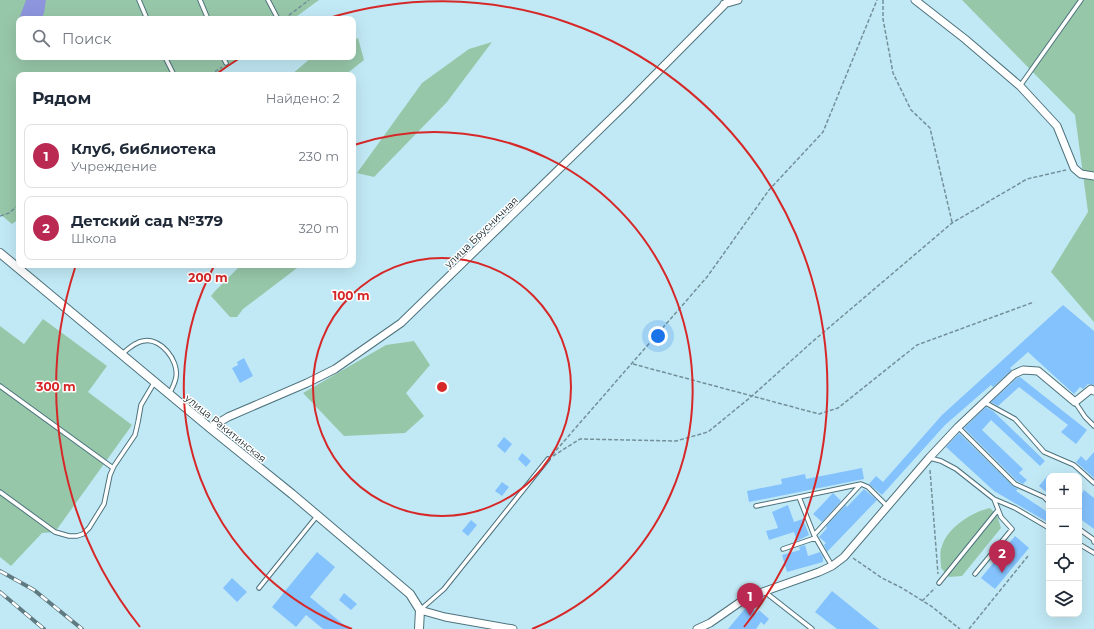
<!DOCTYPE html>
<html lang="ru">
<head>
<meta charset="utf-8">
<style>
	body { margin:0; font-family:Montserrat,sans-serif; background:#f6f6f7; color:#1f2937 }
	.controls { position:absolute; right:12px; bottom:12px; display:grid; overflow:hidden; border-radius:8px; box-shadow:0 4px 16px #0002 }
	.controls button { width:36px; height:36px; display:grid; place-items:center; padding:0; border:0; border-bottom:1px solid #e0e1e3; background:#fff; color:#1f2937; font:20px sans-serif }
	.you { position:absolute; left:658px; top:336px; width:14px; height:14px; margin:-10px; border:3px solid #fff; border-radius:50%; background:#1a73e8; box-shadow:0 0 0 6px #1a73e833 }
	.badge { display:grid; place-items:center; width:26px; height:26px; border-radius:50%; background:#b92952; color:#fff; font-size:13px; font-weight:700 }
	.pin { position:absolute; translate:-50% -33px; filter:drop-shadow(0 1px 2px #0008) }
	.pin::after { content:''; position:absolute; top:21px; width:14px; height:12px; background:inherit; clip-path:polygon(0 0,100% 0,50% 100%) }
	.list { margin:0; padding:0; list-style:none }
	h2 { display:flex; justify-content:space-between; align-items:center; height:52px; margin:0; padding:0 16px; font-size:17px }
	h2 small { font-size:13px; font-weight:400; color:#747a83 }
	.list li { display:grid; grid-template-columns:26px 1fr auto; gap:12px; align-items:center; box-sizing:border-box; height:64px; margin:0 8px 8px; padding:0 8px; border:1px solid #e0e1e3; border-radius:8px }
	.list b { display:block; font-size:15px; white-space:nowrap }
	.list p { margin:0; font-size:13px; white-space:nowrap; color:#747a83 }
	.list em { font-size:13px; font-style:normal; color:#747a83 }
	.icon { flex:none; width:22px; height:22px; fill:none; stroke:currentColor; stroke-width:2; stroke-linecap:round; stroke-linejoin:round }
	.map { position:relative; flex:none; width:1094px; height:629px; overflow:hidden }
	.search { position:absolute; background:#fff; box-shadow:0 4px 16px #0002; left:16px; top:16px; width:340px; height:44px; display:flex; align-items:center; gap:10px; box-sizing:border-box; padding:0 14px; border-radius:8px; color:#747a83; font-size:15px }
	.panel { position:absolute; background:#fff; box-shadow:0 4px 16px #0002; left:16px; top:72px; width:340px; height:196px; border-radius:8px }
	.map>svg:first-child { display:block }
	.green { fill:#97c7a9 }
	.water { fill:#8d95dd }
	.building { fill:#84c2fd }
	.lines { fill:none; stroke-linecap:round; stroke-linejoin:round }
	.service-casing { stroke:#4d727c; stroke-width:5.5 }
	.minor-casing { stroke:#4d727c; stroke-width:9 }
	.tertiary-casing { stroke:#4d727c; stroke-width:10 }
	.path { stroke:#739099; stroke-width:1.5; stroke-dasharray:4 2; stroke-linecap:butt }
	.service { stroke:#fff; stroke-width:3.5 }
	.minor { stroke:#fff; stroke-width:7 }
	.tertiary { stroke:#fff; stroke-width:8 }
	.rail-casing { stroke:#5f7a81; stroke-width:4 }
	.rail { stroke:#fff; stroke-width:2.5; stroke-dasharray:8; stroke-linecap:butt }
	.ring { fill:none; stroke:#d62828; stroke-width:2 }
	.labels { text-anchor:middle; stroke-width:3; stroke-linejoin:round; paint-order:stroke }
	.street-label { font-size:10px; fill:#0a1a1e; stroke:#fff }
	.centre { fill:#d62828; stroke:#fff; stroke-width:2 }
	.ring-label { font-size:12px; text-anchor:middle; font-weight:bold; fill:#d62828; stroke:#fff; stroke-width:3; stroke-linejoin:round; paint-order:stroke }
</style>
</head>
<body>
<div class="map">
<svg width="1094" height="629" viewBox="0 0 1094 629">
	<rect width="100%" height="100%" fill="#c1e9f5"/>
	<path class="green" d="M0,0H319L293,19H19V57H241L216,75H19V219L12,224L0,214Z
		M962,0H1094V322L1051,272L1088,212L1075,115Z
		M358,38L364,60L345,75H291L312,57H353V40Z
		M492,42L447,102L374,177L357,173L422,83L469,49Z
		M241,265H301L243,309L237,317H230L211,296L215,291Z
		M43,319L107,366L88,392L132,425L55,532L42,533L11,566L0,557V326L24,344Z
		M414,341L430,365L406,393L424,416L405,433L344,436L303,393L386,345Z
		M990,508L997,515L1001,528L962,576L949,577L941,568C941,561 939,552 942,546C948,527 972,512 990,508Z"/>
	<path class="water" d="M26,0H46L44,13L41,19H19Z"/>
	<path class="building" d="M1063,305L1094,331V385L1088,384L1083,389L1080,387L1074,394L1028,352L1010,368L1012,370L993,387L991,385L945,425L882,495L869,484L876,476L883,482L942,415Z
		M244,358L253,376L240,383L232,368L238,365L237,362Z
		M1020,377L1087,430L1076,444L1061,432L1068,425L1019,387L998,406L991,402L1017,378Z
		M986,407L993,411L1045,461L1040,466L991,420L982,430L1023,469L1019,473L1027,480L1023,484L1017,481L964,428Z
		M959,433L1013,486L1018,489L1016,491L1049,513V523L994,491L946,447Z
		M504,437L512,444L505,453L497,446Z
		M1094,452V478L1076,462L1081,456L1086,461Z
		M522,453L531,461L526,467L518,459Z
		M862,468L864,479L749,502L747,491L782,484L781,479L805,474L806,479Z
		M1049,474V488L1046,492L1039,486Z
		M502,482L509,487L502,496L495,491Z
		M864,489L877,500L827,552L824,545L826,543L819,537L827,528L826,526L846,505L847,507Z
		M1084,490L1094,498V529L1079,518V498Z
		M833,493L841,501L822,522L813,514Z
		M788,505L794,522L803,519L809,535L797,541L794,532L769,540L766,531L778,528L772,512Z
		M471,520L477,525L468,536L462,531Z
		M1015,536L1029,548L995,589L981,578Z
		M805,545L808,556L820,552L823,557V562L787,572L782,555L800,550L799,547Z
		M317,552L335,567L310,597L349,629H323L306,615L296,627L272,607Z
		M232,578L247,592L237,602L223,588Z
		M832,591L879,629H837L815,612Z
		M344,593L357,604L351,610L339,600Z
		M748,605L757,613L759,610L769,619L764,625L761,622L756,629H728Z"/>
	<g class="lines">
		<g class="service-casing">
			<path id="service" d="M139,0L147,19
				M200,0L208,19
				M268,0L278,19
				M165,57L174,75
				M223,57L226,63
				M1020,86L1081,0
				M122,354C128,349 135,342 143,341C160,337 179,360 176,377C175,383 172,389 169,394
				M0,386L113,468
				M984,402L1015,419L1044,452L1074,465L1094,483
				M1075,402L1085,417L1094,426
				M958,427L1015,484L1044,497L1049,502
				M930,458L941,461L956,469L994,499L1015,508L1049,528
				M0,492L55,532L69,536H77L83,534L89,528L104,504L110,475L114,466L135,435L138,422L141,405L154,383
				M799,497L814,535L832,566
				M756,506L861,484L868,487L887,506
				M1079,529L1093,539L1094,542
				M814,535L860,485
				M1079,544L1094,553
				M783,549L815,538
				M975,574L1012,529L1001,517L994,499
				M939,583L998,510
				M259,588L317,516
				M765,592L812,629
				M420,610L444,589L548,459"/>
		</g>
		<g class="minor-casing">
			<path id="minor" d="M915,0L965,39L1020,86L1057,126L1074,168L1081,174L1094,176
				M724,4L738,0
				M210,428L228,417L307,383L335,369L401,323L627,103L729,0
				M420,610L445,617L513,629
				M697,629L710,623L746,598L819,572L832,566L844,557L929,458L958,427L1014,374L1023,370L1038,371L1075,402L1091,389L1094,391"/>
		</g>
		<g class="tertiary-casing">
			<path id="tertiary" d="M0,253L210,428L292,494L410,594L420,610L419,629"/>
		</g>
		<path class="path" d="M883,0V19L893,73L911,110L930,128L952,222
			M284,19L309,0
			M210,75L222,67
			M0,216L9,213L19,205
			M633,364L819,414L838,408L917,345L1034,302
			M552,455L707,277L769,190L823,132L877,0
			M553,456L580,439L676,441L708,432L752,396L812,342L952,223L1027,179L1066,170
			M930,470L938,574
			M853,558L882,578L902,588L931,606L960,629
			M922,601L935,588
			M969,629L1028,556"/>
		<use href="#service" class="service"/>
		<use href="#minor" class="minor"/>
		<use href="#tertiary" class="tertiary"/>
		<g class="rail-casing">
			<path id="rail" d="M0,571L34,590L82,629
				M0,592L44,629"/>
		</g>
		<use href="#rail" class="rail"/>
	</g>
	<g class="ring">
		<circle cx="442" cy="387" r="129"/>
		<path d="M352 629A258 258 0 0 1 214 266M354 145A258 258 0 0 1 532 629"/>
		<path d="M140 627A386 386 0 0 1 75 268M215 75A386 386 0 0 1 240 58M326 19A386 386 0 0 1 744 627"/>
	</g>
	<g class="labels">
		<g class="street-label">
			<text transform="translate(481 232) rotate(-44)" y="4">улица Брусничная</text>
			<text transform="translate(226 428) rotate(39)" y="4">улица Ракитинская</text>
		</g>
	</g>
	<circle cx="442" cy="387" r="6" class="centre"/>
	<g class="ring-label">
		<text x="208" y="282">200 m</text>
		<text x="351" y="300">100 m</text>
		<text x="56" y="391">300 m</text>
	</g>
</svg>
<div class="controls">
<button>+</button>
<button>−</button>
<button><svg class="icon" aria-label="locate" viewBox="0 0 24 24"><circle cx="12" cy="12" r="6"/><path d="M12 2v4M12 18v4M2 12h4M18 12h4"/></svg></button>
<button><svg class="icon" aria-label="layers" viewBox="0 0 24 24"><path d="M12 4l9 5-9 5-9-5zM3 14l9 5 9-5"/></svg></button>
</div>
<div class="you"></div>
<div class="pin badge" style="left:750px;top:616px">1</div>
<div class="pin badge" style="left:1002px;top:573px">2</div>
<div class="search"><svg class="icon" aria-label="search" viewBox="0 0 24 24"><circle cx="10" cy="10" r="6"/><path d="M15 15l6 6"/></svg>Поиск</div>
<section class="panel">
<h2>Рядом<small>Найдено: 2</small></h2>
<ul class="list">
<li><span class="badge">1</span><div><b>Клуб, библиотека</b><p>Учреждение</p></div><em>230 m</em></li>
<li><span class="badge">2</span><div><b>Детский сад №379</b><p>Школа</p></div><em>320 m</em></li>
</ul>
</section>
</div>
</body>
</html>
